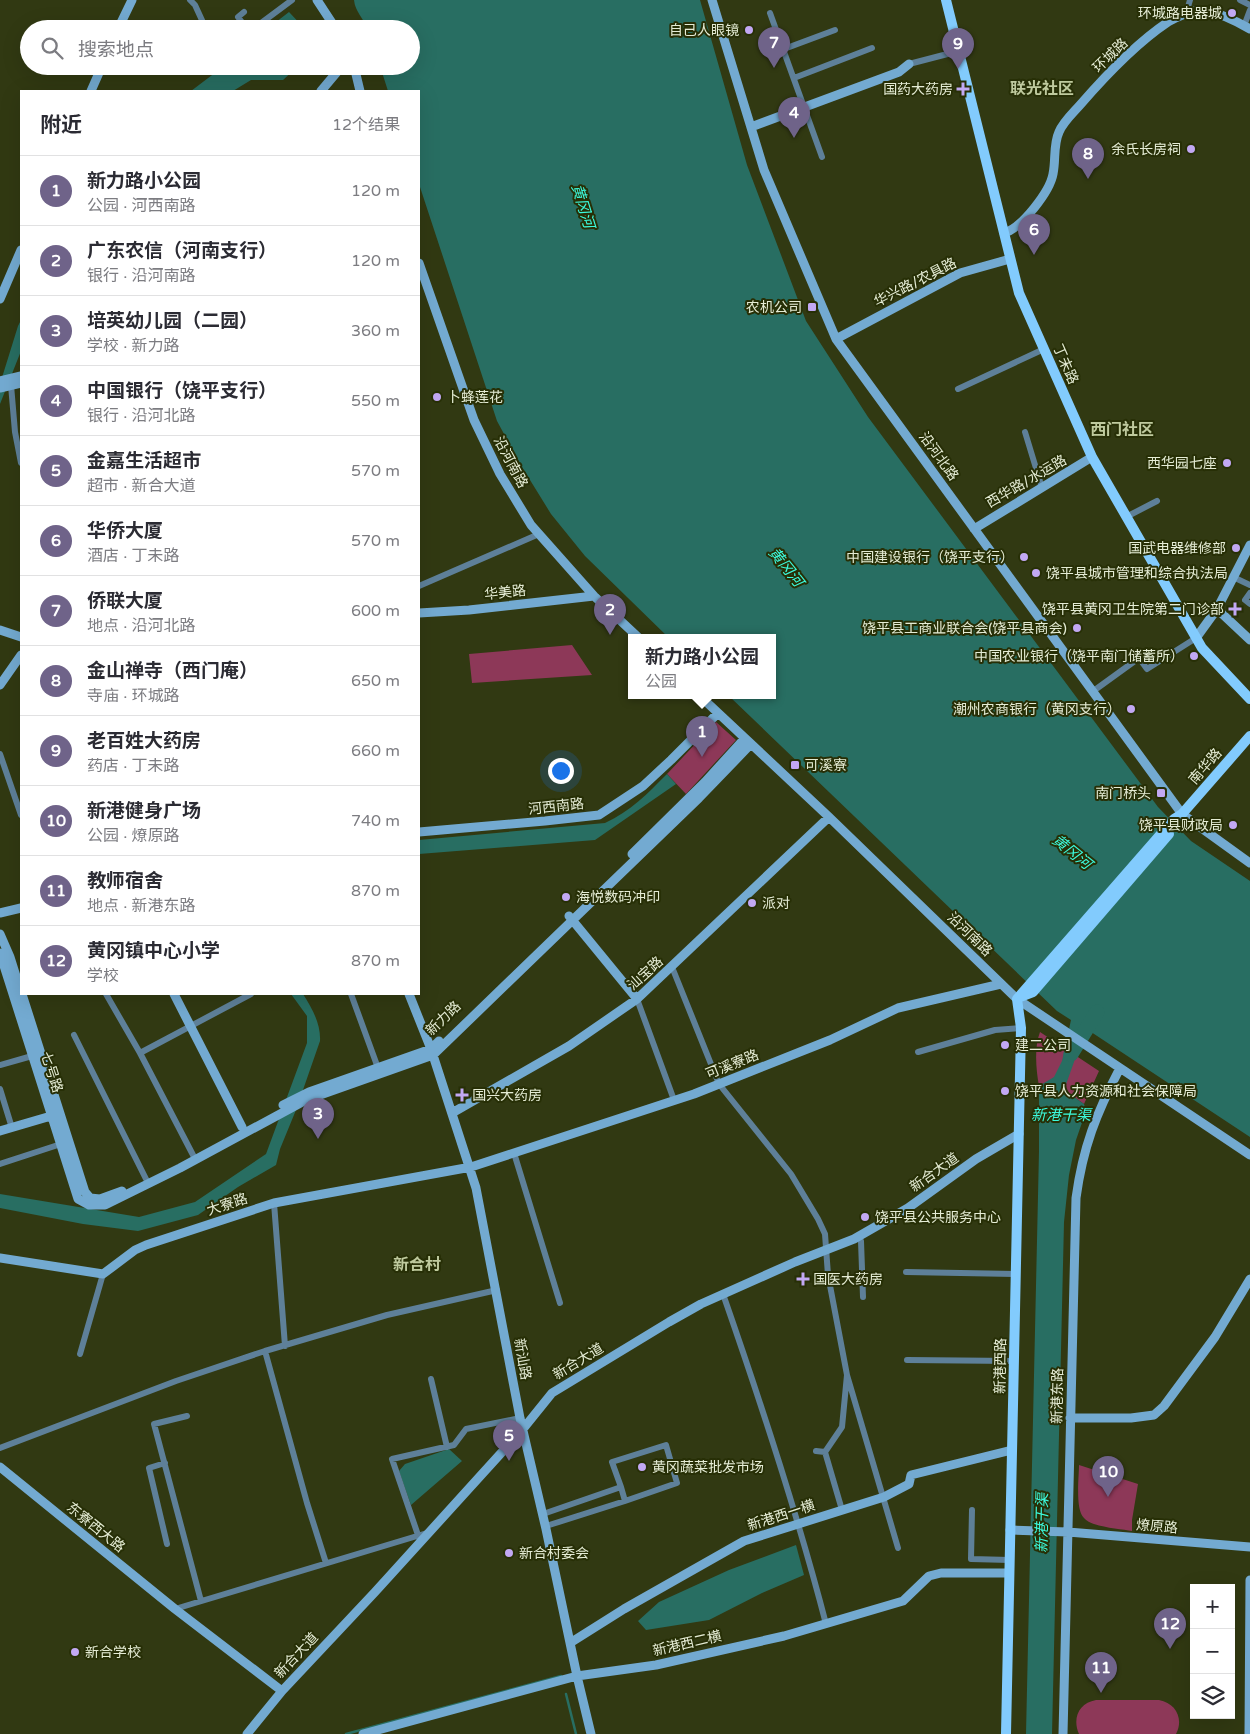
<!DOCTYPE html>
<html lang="zh">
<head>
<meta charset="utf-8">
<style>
	body { margin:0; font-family:"Varela Round","Noto Sans SC",sans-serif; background:#f7f7f7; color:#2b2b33 }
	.controls { position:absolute; right:15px; bottom:15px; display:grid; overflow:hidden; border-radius:0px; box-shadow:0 5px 20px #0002 }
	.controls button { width:45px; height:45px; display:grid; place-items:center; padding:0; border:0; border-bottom:1px solid #e1e1e2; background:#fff; color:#2b2b33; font:25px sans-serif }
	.you { position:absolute; left:560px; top:770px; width:18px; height:18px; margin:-12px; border:4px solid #fff; border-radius:50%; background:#1a73e8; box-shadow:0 0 0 8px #1a73e833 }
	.badge { display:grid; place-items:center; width:32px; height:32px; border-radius:50%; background:#6f6389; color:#fff; font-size:16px; font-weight:700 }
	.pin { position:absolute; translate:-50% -41px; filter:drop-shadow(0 1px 2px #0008) }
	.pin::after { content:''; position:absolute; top:26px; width:18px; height:15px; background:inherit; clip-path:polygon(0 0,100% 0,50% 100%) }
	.popup { position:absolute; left:628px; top:634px; width:148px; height:65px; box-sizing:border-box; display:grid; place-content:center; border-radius:0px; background:#fff; filter:drop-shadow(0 1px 4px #0005); font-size:16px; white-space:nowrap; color:#7c7c81 }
	.popup b { font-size:19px; color:#2b2b33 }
	.popup::after { content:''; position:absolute; left:50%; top:100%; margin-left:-10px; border:10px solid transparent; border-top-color:#fff }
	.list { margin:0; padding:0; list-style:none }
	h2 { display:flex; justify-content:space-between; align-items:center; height:65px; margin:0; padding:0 20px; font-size:21px }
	h2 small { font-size:16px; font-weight:400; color:#7c7c81 }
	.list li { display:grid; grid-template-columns:32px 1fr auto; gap:15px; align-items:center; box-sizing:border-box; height:70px; padding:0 20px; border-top:1px solid #e1e1e2 }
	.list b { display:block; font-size:19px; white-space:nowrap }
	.list p { margin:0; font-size:16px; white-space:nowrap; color:#7c7c81 }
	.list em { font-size:16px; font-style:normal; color:#7c7c81 }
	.icon { flex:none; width:28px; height:28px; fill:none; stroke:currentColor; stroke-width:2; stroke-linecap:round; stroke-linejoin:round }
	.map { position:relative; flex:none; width:1250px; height:1734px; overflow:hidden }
	.search { position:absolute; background:#fff; box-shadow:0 5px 20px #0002; left:20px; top:20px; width:400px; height:55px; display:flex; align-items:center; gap:12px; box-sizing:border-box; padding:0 18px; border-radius:28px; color:#7c7c81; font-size:19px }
	.panel { position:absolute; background:#fff; box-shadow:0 5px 20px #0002; left:20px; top:90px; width:400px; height:905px; border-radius:0px }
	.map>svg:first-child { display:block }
	.green { fill:#8d3858 }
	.water { fill:#286e62 }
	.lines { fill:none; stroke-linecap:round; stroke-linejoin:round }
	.stream { stroke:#286e62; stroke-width:2.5 }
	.river { stroke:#286e62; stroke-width:15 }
	.street { stroke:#5e8099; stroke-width:6 }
	.secondary { stroke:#73aad1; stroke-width:9 }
	.primary { stroke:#82cbfd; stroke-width:10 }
	.poi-dot { fill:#c2a8f3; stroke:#272f06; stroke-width:2 }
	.labels { text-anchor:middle; stroke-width:4; stroke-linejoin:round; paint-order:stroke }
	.poi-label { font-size:14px; fill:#e5ecd5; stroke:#272f06; text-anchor:end }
	.street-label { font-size:14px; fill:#e5ecd5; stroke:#272f06 }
	.water-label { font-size:15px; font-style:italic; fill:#3cfadd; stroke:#272f06 }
	.quarter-label { font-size:16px; font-weight:bold; fill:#bfca9e; stroke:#272f06 }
</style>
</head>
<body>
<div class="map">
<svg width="1250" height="1734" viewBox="0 0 1250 1734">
	<rect width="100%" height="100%" fill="#313912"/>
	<path class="green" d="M572,645L592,675L472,683L469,654Z
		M716,722L736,740L686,794L667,774Z
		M1040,1032L1099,1071L1084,1104L1064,1090L1066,1082L1054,1078L1039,1086C1036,1070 1034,1047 1040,1032Z
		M1079,1465L1138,1484L1132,1520V1531C1121,1529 1091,1527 1084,1518C1075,1510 1079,1477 1079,1465Z
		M1159,1700C1176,1703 1184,1719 1176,1734H1079C1072,1718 1079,1703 1096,1700Z"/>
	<path class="water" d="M354,0H700L747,165L806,321L868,417L1158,807L1191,841L1250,881V1137L1082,1026L1074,1062L1064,1090L1084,1104L1086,1111L1076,1140L1069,1175L1064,1222L1052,1734H1026L1039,1151V1086L1054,1077L1062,1061L1071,1020L1057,1011L729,696H772V638H669L585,556L551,514L522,467L497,421L419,184V91H388L380,66H411V29H367C364,18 355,12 354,0Z
		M289,12L305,29H267Z
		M224,66H298L283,80H251L233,91H191Z
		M21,320V351L0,404V384L18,326Z
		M667,774L676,784L595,840L419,854V840L605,823C631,811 647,794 667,774Z
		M291,994H303C312,1008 321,1024 320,1041L296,1110L280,1149L276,1165L238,1187L198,1215L138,1231L83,1224L0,1208V1194L139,1217L195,1202L266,1154L307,1043V1016Z
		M449,1449L462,1461L411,1505L399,1471L405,1464Z
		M796,1545L804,1575L762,1593L709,1620L646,1630L638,1621L659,1602L729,1570Z"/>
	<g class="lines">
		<path class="stream" d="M566,1694L576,1734
			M346,1734L561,1676"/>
		<path class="river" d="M1071,1054L1097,1012"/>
		<path class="street" d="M190,0L195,5L206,29
			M1240,0L1250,5
			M244,12L238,17L244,25L250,29
			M770,13L822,157
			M1189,14L1188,7L1190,0
			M1244,26L1250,10
			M253,29L292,0
			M784,49L835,30
			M909,64L959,51
			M794,78L872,48
			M11,385L15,432L21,463
			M958,389L1044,349
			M1025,432L1042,488
			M1126,517L1157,501
			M1233,577L1250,585
			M419,586L539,534
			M1250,593L1245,600L1250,604
			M1092,692L1139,658L1147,669L1196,638
			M0,754L21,815
			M672,967L719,1084L791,1174L818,1219L825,1234L828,1275L847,1375
			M106,994L140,1053L193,1155
			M351,994L378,1068
			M637,999L674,1100
			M74,1035L146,1179
			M918,1052L995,1030L1021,1028
			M140,1053L251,994
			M0,1065L32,1056
			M0,1089L12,1128
			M514,1153L560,1303
			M0,1164L61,1144
			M274,1203L285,1346
			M858,1236L861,1241L863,1297
			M906,1272L1015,1274
			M723,1294C761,1403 797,1512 826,1624
			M265,1351L387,1315L497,1290
			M80,1354L103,1274
			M907,1360L1014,1361
			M431,1379L447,1447
			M187,1416L154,1424L201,1601
			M0,1448L176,1381L265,1351L307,1503L326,1563
			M816,1451L825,1452L842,1510
			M825,1452L842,1427L847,1375L898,1548
			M165,1463L149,1468L167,1544
			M972,1510L971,1559L1010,1560
			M543,1514L621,1487L612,1462L666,1445L677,1483L625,1501L621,1487
			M546,1526L625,1501
			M419,1538L392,1459L454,1445L466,1429L520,1418
			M175,1609L427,1533"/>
		<path class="secondary" d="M317,0L336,29
			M712,0L764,170L836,339L1182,814L1250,863
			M118,29L132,0
			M354,66L360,91
			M91,91L102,66
			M321,91L342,66
			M751,127L899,72L909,64
			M1004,233C1022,228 1050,191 1053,174C1056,160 1053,145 1059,132C1063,122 1073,113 1080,105C1106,75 1135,44 1168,22C1176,17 1191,11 1200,10C1214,10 1238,22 1250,29
			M419,263L474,420L500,474L531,525L594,596L639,638
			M0,299L21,250
			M836,339L960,273L1010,259
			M0,381L21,376
			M0,388L21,383
			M974,529L1092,457
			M1217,609L1250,640
			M419,613L469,610L594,596
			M0,630L21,637
			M1196,638L1217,609L1250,545
			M0,685L21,655
			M700,696L829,817L1017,999L1250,1155
			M419,832L545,821L599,815L643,786L671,760L718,713
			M632,854L705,782L745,738
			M0,913L21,908
			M569,916L637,999
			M0,934L10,957L21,992
			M0,953L78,1199L89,1205H105L180,1168L306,1100L433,1055L699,798L751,744
			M22,994L85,1192L90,1198L100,1199L122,1191
			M174,994L242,1127
			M409,994L431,1049L476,1188L520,1418L546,1529L577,1676L591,1734
			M283,1105L309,1092L431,1049L439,1041
			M452,1113L569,1046L637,999L829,817
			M0,1131L51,1116
			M0,1258L103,1274L135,1250L146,1245L274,1203L471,1167L694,1094L830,1040L898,1008L1001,984
			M1070,1418H1131L1154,1415L1164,1406L1215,1337L1250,1279
			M0,1467L175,1609L282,1691
			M1010,1530L1068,1532L1250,1547
			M570,1643L624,1609L744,1541L884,1497L909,1484L911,1475L1012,1450
			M247,1734L282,1691L375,1592L523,1429L552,1393L669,1322L701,1304L795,1262L854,1239L908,1208L976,1159L1019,1134
			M363,1734L577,1676L656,1665L784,1636L903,1601L929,1576L941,1573H1009
			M1063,1734L1076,1198C1083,1147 1096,1114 1120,1068
			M1249,1734L1250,1580"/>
		<path class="primary" d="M946,0L1019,293L1092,457L1202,648L1250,699
			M1020,997L1033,992L1169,834
			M1017,999L1174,819L1182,814L1250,736
			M1006,1734L1021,1028L1017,999"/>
	</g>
	<g class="poi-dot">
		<circle cx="1232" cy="13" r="5"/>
		<circle cx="749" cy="30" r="5"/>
		<path d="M960.5 81.5h5v5h5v5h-5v5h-5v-5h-5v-5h5z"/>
		<circle cx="1191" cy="149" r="5"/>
		<rect x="807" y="302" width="10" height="10" rx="2.5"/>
		<circle cx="437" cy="397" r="5"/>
		<circle cx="1227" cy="463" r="5"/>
		<circle cx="1236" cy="548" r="5"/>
		<circle cx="1024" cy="557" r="5"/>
		<circle cx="1036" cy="573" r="5"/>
		<path d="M1232.5 601.5h5v5h5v5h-5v5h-5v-5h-5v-5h5z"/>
		<circle cx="1077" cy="628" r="5"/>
		<circle cx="1194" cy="656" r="5"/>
		<circle cx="1131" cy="709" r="5"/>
		<rect x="790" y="760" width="10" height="10" rx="2.5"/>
		<rect x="1156" y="788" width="10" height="10" rx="2.5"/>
		<circle cx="1233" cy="825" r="5"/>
		<circle cx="566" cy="897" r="5"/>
		<circle cx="752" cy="903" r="5"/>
		<circle cx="1005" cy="1045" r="5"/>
		<circle cx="1005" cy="1091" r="5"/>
		<path d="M459.5 1087.5h5v5h5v5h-5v5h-5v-5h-5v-5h5z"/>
		<circle cx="865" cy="1217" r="5"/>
		<path d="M800.5 1271.5h5v5h5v5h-5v5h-5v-5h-5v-5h5z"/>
		<circle cx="642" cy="1467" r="5"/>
		<circle cx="509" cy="1553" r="5"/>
		<circle cx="75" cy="1652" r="5"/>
	</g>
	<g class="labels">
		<g class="poi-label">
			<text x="1222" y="18">环城路电器城</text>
			<text x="739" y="35">自己人眼镜</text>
			<text x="953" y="94">国药大药房</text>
			<text x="1181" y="154">余氏长房祠</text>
			<text x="802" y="312">农机公司</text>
			<text x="447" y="402" text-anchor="start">卜蜂莲花</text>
			<text x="1217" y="468">西华园七座</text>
			<text x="1226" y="553">国武电器维修部</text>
			<text x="1014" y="562">中国建设银行（饶平支行）</text>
			<text x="1046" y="578" text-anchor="start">饶平县城市管理和综合执法局</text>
			<text x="1224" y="614">饶平县黄冈卫生院第二门诊部</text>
			<text x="1067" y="633">饶平县工商业联合会(饶平县商会)</text>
			<text x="1184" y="661">中国农业银行（饶平南门储蓄所）</text>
			<text x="1121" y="714">潮州农商银行（黄冈支行）</text>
			<text x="805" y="770" text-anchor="start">可溪寮</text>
			<text x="1151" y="798">南门桥头</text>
			<text x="1223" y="830">饶平县财政局</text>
			<text x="576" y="902" text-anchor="start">海悦数码冲印</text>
			<text x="762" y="908" text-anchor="start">派对</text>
			<text x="1015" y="1050" text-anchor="start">建二公司</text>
			<text x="1015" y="1096" text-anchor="start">饶平县人力资源和社会保障局</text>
			<text x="472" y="1100" text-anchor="start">国兴大药房</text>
			<text x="875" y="1222" text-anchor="start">饶平县公共服务中心</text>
			<text x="813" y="1284" text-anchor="start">国医大药房</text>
			<text x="652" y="1472" text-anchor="start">黄冈蔬菜批发市场</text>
			<text x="519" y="1558" text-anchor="start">新合村委会</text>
			<text x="85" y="1657" text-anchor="start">新合学校</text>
		</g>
		<g class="street-label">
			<text transform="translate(1110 55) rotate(-44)" y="5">环城路</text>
			<text transform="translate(915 282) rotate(-27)" y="5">华兴路/农具路</text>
			<text transform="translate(1066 364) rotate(66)" y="5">丁未路</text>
			<text transform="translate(939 456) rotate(54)" y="5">沿河北路</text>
			<text transform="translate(511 462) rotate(62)" y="5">沿河南路</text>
			<text transform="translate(1026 481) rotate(-30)" y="5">西华路/水运路</text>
			<text transform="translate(505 592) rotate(-6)" y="5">华美路</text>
			<text transform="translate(1205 766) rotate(-49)" y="5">南华路</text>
			<text transform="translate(556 806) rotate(-6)" y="5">河西南路</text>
			<text transform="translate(970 934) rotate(44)" y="5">沿河南路</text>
			<text transform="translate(645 973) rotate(-42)" y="5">汕宝路</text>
			<text transform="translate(443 1018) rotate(-44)" y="5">新力路</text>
			<text transform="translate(732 1064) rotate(-22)" y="5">可溪寮路</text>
			<text transform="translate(52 1072) rotate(72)" y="5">七号路</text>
			<text transform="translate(934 1172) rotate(-35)" y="5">新合大道</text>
			<text transform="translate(227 1204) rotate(-18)" y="5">大寮路</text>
			<text transform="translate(523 1359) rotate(80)" y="5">新汕路</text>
			<text transform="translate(578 1361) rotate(-31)" y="5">新合大道</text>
			<text transform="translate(1000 1366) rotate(-89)" y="5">新港西路</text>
			<text transform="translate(1057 1396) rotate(-89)" y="5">新港东路</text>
			<text transform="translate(781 1515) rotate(-18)" y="5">新港西一横</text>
			<text transform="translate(1157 1526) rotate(5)" y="5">燎原路</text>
			<text transform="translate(96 1527) rotate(39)" y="5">东寮西大路</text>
			<text transform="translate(687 1643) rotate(-13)" y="5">新港西二横</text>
			<text transform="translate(296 1655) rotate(-47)" y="5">新合大道</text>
		</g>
		<g class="water-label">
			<text transform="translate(583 206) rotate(73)" y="5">黄冈河</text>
			<text transform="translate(786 567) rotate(51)" y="5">黄冈河</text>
			<text transform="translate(1072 852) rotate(39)" y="5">黄冈河</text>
			<text x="1061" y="1120">新港干渠</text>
			<text transform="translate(1042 1523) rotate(-89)" y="5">新港干渠</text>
		</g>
		<g class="quarter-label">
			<text x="1042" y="94">联光社区</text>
			<text x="1122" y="435">西门社区</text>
			<text x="417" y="1270">新合村</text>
		</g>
	</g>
</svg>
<div class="controls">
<button>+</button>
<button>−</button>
<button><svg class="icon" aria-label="layers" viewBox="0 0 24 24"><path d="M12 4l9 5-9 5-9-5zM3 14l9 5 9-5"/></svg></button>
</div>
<div class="you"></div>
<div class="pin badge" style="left:702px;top:757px">1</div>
<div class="popup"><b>新力路小公园</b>公园</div>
<div class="pin badge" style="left:610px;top:635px">2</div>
<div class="pin badge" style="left:318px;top:1139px">3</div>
<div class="pin badge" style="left:794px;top:138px">4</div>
<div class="pin badge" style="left:509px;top:1461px">5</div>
<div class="pin badge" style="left:1034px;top:255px">6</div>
<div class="pin badge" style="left:774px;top:68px">7</div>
<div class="pin badge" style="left:1088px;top:179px">8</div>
<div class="pin badge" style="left:958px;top:69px">9</div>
<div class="pin badge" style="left:1108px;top:1497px">10</div>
<div class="pin badge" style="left:1101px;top:1693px">11</div>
<div class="pin badge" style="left:1170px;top:1649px">12</div>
<div class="search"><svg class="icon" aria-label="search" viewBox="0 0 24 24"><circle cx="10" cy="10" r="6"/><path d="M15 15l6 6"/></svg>搜索地点</div>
<section class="panel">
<h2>附近<small>12个结果</small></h2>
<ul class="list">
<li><span class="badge">1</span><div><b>新力路小公园</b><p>公园 · 河西南路</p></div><em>120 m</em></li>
<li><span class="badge">2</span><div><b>广东农信（河南支行）</b><p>银行 · 沿河南路</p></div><em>120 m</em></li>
<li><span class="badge">3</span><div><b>培英幼儿园（二园）</b><p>学校 · 新力路</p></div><em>360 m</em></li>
<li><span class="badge">4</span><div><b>中国银行（饶平支行）</b><p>银行 · 沿河北路</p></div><em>550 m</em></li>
<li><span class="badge">5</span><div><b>金嘉生活超市</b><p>超市 · 新合大道</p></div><em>570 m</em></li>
<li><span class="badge">6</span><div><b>华侨大厦</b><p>酒店 · 丁未路</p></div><em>570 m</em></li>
<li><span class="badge">7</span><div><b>侨联大厦</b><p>地点 · 沿河北路</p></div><em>600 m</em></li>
<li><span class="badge">8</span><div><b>金山禅寺（西门庵）</b><p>寺庙 · 环城路</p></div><em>650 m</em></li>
<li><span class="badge">9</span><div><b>老百姓大药房</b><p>药店 · 丁未路</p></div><em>660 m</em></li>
<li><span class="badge">10</span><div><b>新港健身广场</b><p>公园 · 燎原路</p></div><em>740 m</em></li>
<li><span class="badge">11</span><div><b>教师宿舍</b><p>地点 · 新港东路</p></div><em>870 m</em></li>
<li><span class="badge">12</span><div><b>黄冈镇中心小学</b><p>学校</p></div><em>870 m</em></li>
</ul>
</section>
</div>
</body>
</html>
